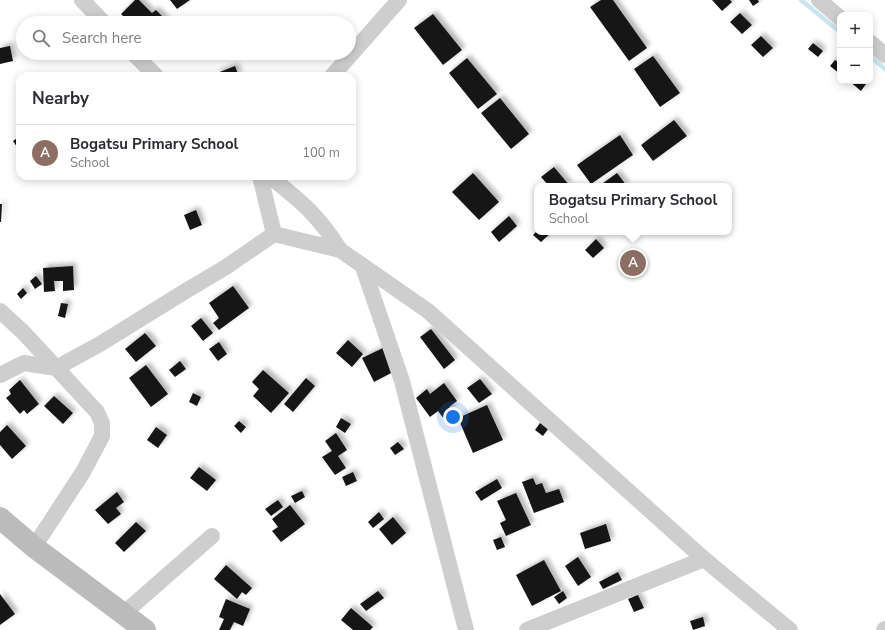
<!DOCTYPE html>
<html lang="en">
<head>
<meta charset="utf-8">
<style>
	body { margin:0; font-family:"Nunito Sans",sans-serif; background:#f2f2f3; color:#2b2b33 }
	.controls { position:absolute; right:12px; top:12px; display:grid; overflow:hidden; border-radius:8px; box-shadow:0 2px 10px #0003 }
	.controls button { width:36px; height:36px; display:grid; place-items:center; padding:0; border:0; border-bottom:1px solid #e1e1e2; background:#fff; color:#2b2b33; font:20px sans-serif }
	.you { position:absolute; left:453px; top:417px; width:14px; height:14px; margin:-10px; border:3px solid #fff; border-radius:50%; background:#1a73e8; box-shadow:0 0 0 6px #1a73e833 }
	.badge { display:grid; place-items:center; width:26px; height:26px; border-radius:50%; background:#ea580c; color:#fff; font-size:13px; font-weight:700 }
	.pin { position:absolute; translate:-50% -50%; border:2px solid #fff; box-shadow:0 1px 4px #0006 }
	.popup { position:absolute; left:534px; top:183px; width:198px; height:52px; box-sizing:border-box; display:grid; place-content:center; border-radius:8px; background:#fff; filter:drop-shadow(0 1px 3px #0005); font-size:13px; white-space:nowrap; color:#7c7c81 }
	.popup b { font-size:15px; color:#2b2b33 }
	.popup::after { content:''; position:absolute; left:50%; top:100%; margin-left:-8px; border:8px solid transparent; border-top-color:#fff }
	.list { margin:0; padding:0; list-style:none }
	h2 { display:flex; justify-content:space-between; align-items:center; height:52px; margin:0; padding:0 16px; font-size:17px }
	h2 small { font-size:13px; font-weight:400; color:#7c7c81 }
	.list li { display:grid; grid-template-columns:26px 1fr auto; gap:12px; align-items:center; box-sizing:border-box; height:56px; padding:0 16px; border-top:1px solid #e1e1e2 }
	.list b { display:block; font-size:15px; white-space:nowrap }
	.list p { margin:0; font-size:13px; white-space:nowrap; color:#7c7c81 }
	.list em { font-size:13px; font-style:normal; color:#7c7c81 }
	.icon { flex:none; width:22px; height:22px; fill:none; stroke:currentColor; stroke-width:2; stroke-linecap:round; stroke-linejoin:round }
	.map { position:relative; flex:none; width:885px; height:630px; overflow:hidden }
	.search { position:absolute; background:#fff; box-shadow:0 2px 10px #0003; left:16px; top:16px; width:340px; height:44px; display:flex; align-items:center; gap:10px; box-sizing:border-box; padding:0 14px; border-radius:22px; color:#7c7c81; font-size:15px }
	.panel { position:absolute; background:#fff; box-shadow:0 2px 10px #0003; left:16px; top:72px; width:340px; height:108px; border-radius:12px }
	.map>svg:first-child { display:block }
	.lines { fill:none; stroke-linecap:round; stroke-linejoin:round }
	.stream { stroke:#cae5f0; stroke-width:4.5 }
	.building { fill:#181818; filter:url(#shadow) }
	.street { stroke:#cecece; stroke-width:16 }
	.secondary { stroke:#bbb; stroke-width:22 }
</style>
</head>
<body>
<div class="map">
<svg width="885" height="630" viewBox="0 0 885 630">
	<defs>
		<filter id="shadow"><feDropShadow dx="3.5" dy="-3.5" stdDeviation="2" flood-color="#0004"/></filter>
	</defs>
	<rect width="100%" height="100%" fill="#fff"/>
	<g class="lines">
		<path class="stream" d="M801,0L840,32
			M870,56L885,69"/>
	</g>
	<path class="building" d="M135,0H139L152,13L156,10L168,22L130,23L121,14Z
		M170,0H190L177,9Z
		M601,0H613L647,48L629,61L590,7Z
		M712,0H730L732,2L722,11Z
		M749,0H758L759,2L753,6Z
		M740,13L752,25L742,34L730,22Z
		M433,14L462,50L443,65L414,28Z
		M761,36L773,48L763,57L751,45Z
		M813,43L823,51L818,57L808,49Z
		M10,46L13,61L0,64V48Z
		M653,56L680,93L660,107L634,69Z
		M467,58L497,94L478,109L449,73Z
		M835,60L840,63V74L830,66Z
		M235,66L239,76H218L217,73Z
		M849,81H862L866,84L861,91Z
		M500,98L529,134L511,149L481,113Z
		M674,120L687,136L653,161L641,145Z
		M620,135L633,155L591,184L577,165Z
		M20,136V149L19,150L13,141Z
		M554,167L570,186H549L541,177Z
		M473,173L499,202L479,220L452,192Z
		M617,173L627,186H599Z
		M0,204H2L1,222H0Z
		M196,210L202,225L190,230L184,215Z
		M509,216L517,226L499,242L491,232Z
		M537,231V232H552L541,242L533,235Z
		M596,239L604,248L593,258L585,250Z
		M73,266L74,290L63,291V281H54L55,291L44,292L43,268Z
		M36,276L42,284L35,289L30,281Z
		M233,286L249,308L219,330L213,323L219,318L209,303Z
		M23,288L27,293L21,299L17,294Z
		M61,303L68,304L65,318L58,316Z
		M201,318L213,333L203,341L191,326Z
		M431,329L455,360L444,369L420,337Z
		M145,333L156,346L136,362L125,349Z
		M348,340L363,354L352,367L336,353Z
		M219,342L227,354L218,361L209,349Z
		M383,348L395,371L374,382L362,358Z
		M180,361L186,369L175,377L169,370Z
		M146,365L168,394L151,407L129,378Z
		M263,370L289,393L271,413L253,396L259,389L252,382Z
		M306,378L315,386L293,412L284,404Z
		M480,379L492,394L479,403L467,388Z
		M20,380L39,404L27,414L24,410L20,414L6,398L11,394L9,390Z
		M444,383L457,401L449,407L453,411L444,419L438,411L430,417L416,398L427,389L430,394Z
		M193,393L201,397L197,406L189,402Z
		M54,396L73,413L63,424L44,406Z
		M487,405L503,440L473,453L458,418Z
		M341,418L351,424L345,433L336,427Z
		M239,421L246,427L241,433L234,426Z
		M540,423L548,429L543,436L535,430Z
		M7,425L26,446L12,459L0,445V432Z
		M156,427L167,435L158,448L147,440Z
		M336,433L347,450L338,456L346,468L335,475L322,457L332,451L325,441Z
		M398,442L404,449L395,455L390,448Z
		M199,467L216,480L207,491L190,478Z
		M353,472L357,481L346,486L342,477Z
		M533,478L536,485L542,483L546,493L559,489L564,502L534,513L522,482Z
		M497,479L502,488L481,501L475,492Z
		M302,491L305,497L295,503L291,496Z
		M117,492L124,502L116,508L121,514L108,524L95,510Z
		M516,493L531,525L506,536L500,523L506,520L497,501Z
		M278,500L283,507L271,516L265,509Z
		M290,505L305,524L281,542L272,531L278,527L272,519Z
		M379,512L384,519L373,528L368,522Z
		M393,517L406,533L392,545L379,529Z
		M136,522L146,531L124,552L115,543Z
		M606,524L611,541L585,549L580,533Z
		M501,537L505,547L497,550L493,540Z
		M578,557L591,577L578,586L565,566Z
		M544,560L561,591L532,606L516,575Z
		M226,565L252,588L246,595L242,592L237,599L214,579Z
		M618,572L622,580L603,589L599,582Z
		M378,591L384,598L366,611L360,604Z
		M563,591L567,598L559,604L554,597Z
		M0,594L15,614L0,625Z
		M638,595L644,608L634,612L628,599Z
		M226,599L250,609L243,626L234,622L230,630H219L224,619L219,617Z
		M351,608L373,627L370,630H353L341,620Z
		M703,617L705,626L693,630L690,621Z"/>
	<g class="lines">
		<path class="street" d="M82,0L104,23
			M819,0L840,18
			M870,42L885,55
			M133,53L156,76
			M332,76L399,0
			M260,176L274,234
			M269,176C301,201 319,216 340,250
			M363,267L402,381L466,630
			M0,311L23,332L97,412L102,423V436L83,472L34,547
			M0,375L24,363L56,368L100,344L184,292L226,267L274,234L340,250L428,311L704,559L790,630
			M123,614L212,536
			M527,630L704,559
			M884,630L885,629"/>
		<path class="secondary" d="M0,518L34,547L145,630"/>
	</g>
</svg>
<div class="controls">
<button>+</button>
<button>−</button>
</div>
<div class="you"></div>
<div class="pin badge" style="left:633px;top:263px;background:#8d6e63">A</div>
<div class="popup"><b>Bogatsu Primary School</b>School</div>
<div class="search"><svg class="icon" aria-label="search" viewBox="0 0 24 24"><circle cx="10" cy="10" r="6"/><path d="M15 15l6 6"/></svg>Search here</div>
<section class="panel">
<h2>Nearby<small></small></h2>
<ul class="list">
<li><span class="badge" style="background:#8d6e63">A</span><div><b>Bogatsu Primary School</b><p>School</p></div><em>100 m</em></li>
</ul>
</section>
</div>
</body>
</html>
